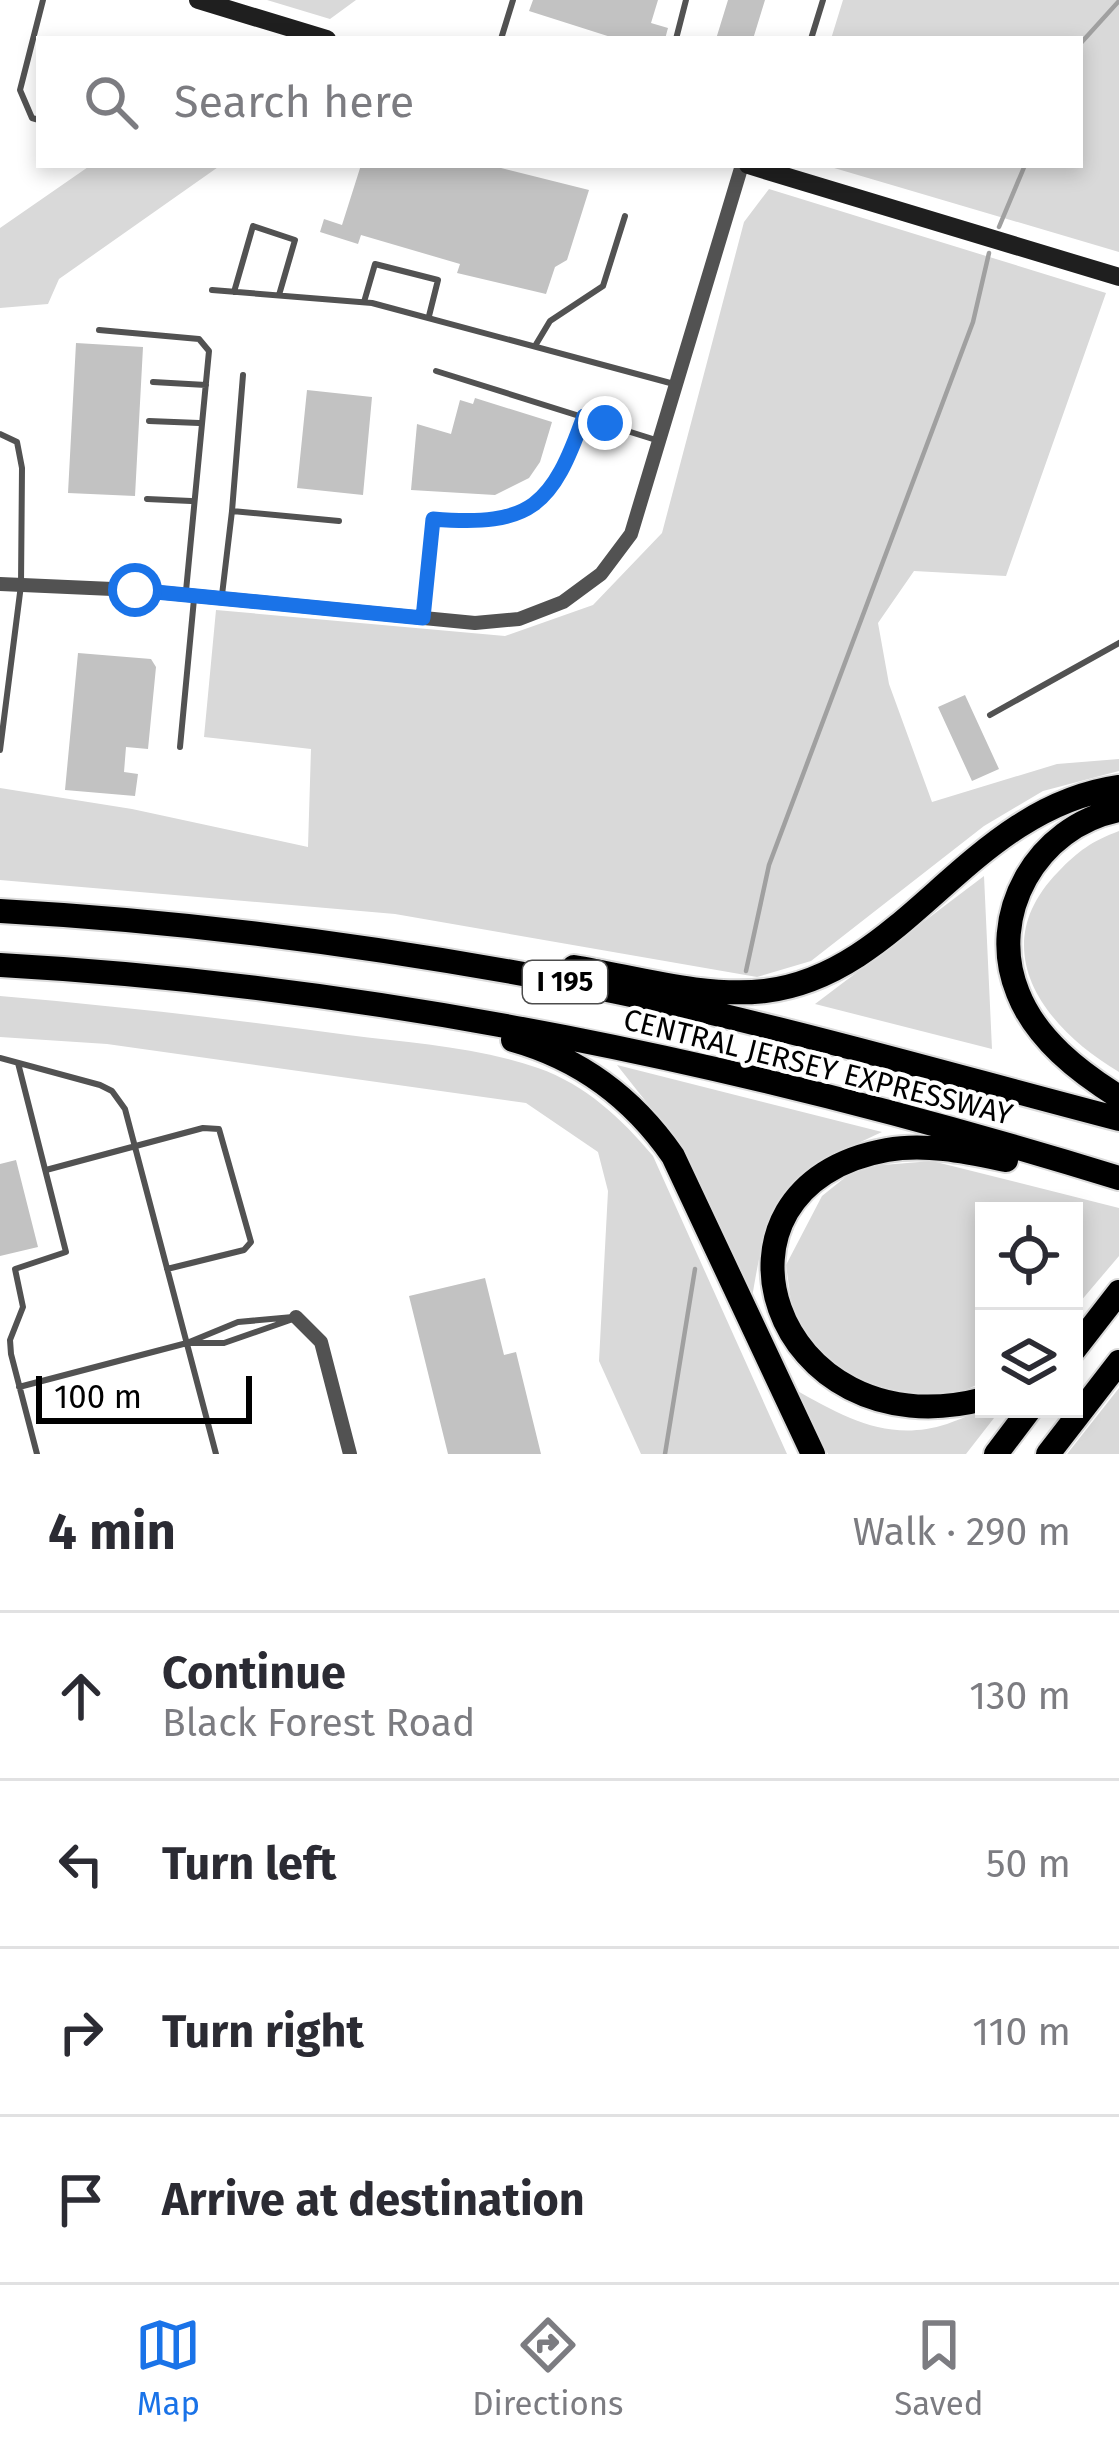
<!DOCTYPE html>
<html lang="en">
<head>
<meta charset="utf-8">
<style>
	body { margin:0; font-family:"Fira Sans",sans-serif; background:#f2f2f3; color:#2b2b33 }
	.controls { position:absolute; right:36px; bottom:36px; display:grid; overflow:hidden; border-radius:0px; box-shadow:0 6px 18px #0003 }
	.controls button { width:108px; height:108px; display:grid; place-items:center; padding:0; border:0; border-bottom:3px solid #e1e1e2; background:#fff; color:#2b2b33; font:60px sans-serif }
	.scale { position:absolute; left:36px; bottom:30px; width:216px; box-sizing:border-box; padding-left:12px; border:6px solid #000; border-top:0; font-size:33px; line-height:42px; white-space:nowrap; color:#000; -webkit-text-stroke:9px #fff; paint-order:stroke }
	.stop { position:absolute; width:36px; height:36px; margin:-27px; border:9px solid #1a73e8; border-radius:50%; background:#fff }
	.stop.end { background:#1a73e8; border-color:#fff; box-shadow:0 3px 12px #0008 }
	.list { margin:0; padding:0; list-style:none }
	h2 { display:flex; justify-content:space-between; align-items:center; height:156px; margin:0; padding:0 48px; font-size:51px }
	h2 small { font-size:39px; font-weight:400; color:#7c7c81 }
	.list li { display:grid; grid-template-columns:78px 1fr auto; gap:36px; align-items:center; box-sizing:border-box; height:168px; padding:0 48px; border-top:3px solid #e1e1e2 }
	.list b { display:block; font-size:45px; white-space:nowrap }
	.list p { margin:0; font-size:39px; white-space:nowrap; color:#7c7c81 }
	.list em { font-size:39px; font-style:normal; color:#7c7c81 }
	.icon { flex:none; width:66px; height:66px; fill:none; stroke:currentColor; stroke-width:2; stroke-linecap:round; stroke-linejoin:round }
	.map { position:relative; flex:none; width:1119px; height:1454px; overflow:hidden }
	.search { position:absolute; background:#fff; box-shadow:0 6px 18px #0003; left:36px; right:36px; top:36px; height:132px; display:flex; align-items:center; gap:30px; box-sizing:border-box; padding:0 42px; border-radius:0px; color:#7c7c81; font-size:45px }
	.sheet { height:828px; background:#fff }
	nav { display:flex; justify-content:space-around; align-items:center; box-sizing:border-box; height:168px; border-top:3px solid #e1e1e2; background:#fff; font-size:33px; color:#7c7c81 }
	nav a { display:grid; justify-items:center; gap:6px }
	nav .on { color:#1a73e8 }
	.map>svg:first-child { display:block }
	.green { fill:#d9d9d9 }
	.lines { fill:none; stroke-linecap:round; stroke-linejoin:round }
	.stream { stroke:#a0a0a0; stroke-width:4.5 }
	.building { fill:#c2c2c2 }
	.highway-casing { stroke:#dbdbdb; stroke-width:28 }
	.lane { stroke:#525252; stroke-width:6 }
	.street { stroke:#525252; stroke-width:14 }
	.secondary { stroke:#1f1f1f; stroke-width:18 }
	.highway { stroke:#000; stroke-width:24 }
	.route { stroke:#1a73e8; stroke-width:15 }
	.labels { text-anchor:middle; stroke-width:9; stroke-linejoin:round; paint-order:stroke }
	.shield { fill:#fff; stroke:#4c4c4c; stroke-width:3 }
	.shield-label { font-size:27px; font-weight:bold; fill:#000 }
	.street-label { font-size:30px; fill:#000; stroke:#fff }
</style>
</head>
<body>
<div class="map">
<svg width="1119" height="1454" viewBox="0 0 1119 1454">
	<rect width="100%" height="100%" fill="#fff"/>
	<path class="green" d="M267,0H356L330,19Z
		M843,0H1119V252L824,165H1080V39H831Z
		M91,165H221L59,279L48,304L0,308V228Z
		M769,189L1106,293L1006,576L914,571L878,623L889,684L932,802L1057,764L1119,759V771L1043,791L984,826L811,961L757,977L395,914L0,880V788L132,809L308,847L311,749L204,737L216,610L505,636L593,605L662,533L744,222Z
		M1119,831V1072C1043,1027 984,948 1058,872C1078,851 1092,841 1119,831Z
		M984,876L992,1049L815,1004Z
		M0,996C116,1006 232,1019 348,1035C410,1043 478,1047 538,1068C586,1085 621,1118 653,1156L787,1454H641L599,1361L608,1191L598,1152L526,1103L107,1044L0,1037Z
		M617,1065L882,1132C777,1181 770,1188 751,1304L681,1146Z
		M932,1161L1119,1208V1256L1074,1309V1211H984V1382L917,1410L798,1353L786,1265L822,1196L858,1167Z
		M1119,1388V1454H1067Z
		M794,1389C844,1417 888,1443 947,1424C967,1417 980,1409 1001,1409L966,1454H828Z"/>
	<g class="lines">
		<path class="stream" d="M1080,44L1119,1
			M999,227L1025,165
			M746,971L769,865L973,322L989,253
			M665,1454L695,1269"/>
	</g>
	<path class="building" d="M533,0H658L651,23L668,28L665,39H617L529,11Z
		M728,0H765L753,39H716Z
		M361,165H489L589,190L567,260L555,267L546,294L457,273L460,264L361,235L358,244L320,232L324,219L342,225Z
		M76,343L143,347L135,496L68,493Z
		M307,390L372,397L363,495L297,488Z
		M475,398L552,422L540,462L529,478L495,495L411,490L417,424L451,434L460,400L473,404Z
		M78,653L151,659L156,667L148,749L126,747L124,772L138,774L135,796L65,790Z
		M965,695L999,769L972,781L938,707Z
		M16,1160L38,1247L0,1256V1164Z
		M485,1278L504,1355L516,1352L541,1454H448L409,1296Z"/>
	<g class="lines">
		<g class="highway-casing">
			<path id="highway" d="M1119,810C1037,826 986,915 1018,993C1036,1039 1079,1072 1119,1097
				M0,911C201,922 399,949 597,988C773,1023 946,1074 1119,1119
				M0,965C381,986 755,1066 1119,1178
				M574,967C635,977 703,998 765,991C906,974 967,809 1119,787
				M513,1040C581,1059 633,1098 673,1156L813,1454
				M1074,1350L1119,1292
				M984,1399C771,1454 685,1186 887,1150C926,1143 967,1152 1006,1160
				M996,1454L1030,1409
				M1048,1454L1119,1362"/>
		</g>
		<path class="lane" d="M501,39L513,0
			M676,39L686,0
			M811,39L823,0
			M39,120L32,118L20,90L43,0
			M212,290L372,303L674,384
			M234,292L253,226L295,240L279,295
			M364,302L375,264L438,280L429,316
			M99,330L199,339L209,351L186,591
			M535,346L550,321L603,286L625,216
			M436,371L656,440
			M153,382L206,385
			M149,421L199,423
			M0,434L17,442L22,468L21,585L0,750
			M147,499L191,501
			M232,511L243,375
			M222,595L232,511L339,521
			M423,618L433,519C532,527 552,506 583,416
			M990,715L1119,643
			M180,747L194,599
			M0,1058L100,1085L112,1091L125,1109L216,1454
			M18,1063L66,1252L15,1269L23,1307L10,1340L11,1354L37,1454
			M46,1170L203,1128L219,1129L251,1242L244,1250L167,1269
			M191,1343H224L293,1319
			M19,1387L187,1343L238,1322L293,1317"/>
		<path class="street" d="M0,584L135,590L475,623L519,619L563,602L601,574L631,534L742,165
			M296,1317L321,1342L350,1454"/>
		<path class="secondary" d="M198,0L327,39
			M748,165L1119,277"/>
		<use href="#highway" class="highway"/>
	</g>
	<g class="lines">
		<path class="route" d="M135,590L423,618L433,519C532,527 552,506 584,416L605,423"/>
	</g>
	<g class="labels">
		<rect class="shield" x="523" y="961" width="84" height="42" rx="9"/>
		<g class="shield-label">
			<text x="565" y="991">I 195</text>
		</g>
		<g class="street-label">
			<text transform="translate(818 1067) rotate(14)" y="10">CENTRAL JERSEY EXPRESSWAY</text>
		</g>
	</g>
</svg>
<div class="controls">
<button><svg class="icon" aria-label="locate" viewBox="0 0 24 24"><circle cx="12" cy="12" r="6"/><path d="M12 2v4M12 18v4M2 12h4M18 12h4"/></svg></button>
<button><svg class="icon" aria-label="layers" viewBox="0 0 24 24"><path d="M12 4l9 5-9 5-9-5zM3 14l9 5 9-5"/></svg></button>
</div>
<div class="scale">100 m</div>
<div class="stop" style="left:135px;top:590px"></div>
<div class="stop end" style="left:605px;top:423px"></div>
<div class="search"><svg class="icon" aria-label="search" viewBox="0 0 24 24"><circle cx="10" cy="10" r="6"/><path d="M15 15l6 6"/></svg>Search here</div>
</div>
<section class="sheet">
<h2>4 min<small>Walk · 290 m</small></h2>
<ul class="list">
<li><svg class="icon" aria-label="ahead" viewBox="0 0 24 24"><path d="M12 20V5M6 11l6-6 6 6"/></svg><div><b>Continue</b><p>Black Forest Road</p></div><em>130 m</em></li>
<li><svg class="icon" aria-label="left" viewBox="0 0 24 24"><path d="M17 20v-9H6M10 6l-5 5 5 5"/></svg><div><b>Turn left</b></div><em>50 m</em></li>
<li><svg class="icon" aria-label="right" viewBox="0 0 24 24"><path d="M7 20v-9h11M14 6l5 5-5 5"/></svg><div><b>Turn right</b></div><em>110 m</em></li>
<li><svg class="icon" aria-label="arrive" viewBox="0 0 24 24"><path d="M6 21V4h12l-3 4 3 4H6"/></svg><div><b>Arrive at destination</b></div></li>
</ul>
</section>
<nav>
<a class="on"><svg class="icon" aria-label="map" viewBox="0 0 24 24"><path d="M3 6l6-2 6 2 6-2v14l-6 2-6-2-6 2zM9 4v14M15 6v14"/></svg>Map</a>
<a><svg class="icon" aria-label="directions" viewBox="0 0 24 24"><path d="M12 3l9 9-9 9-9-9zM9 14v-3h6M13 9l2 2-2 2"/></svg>Directions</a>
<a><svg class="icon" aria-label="saved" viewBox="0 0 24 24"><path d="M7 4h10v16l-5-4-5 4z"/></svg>Saved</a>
</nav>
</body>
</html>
